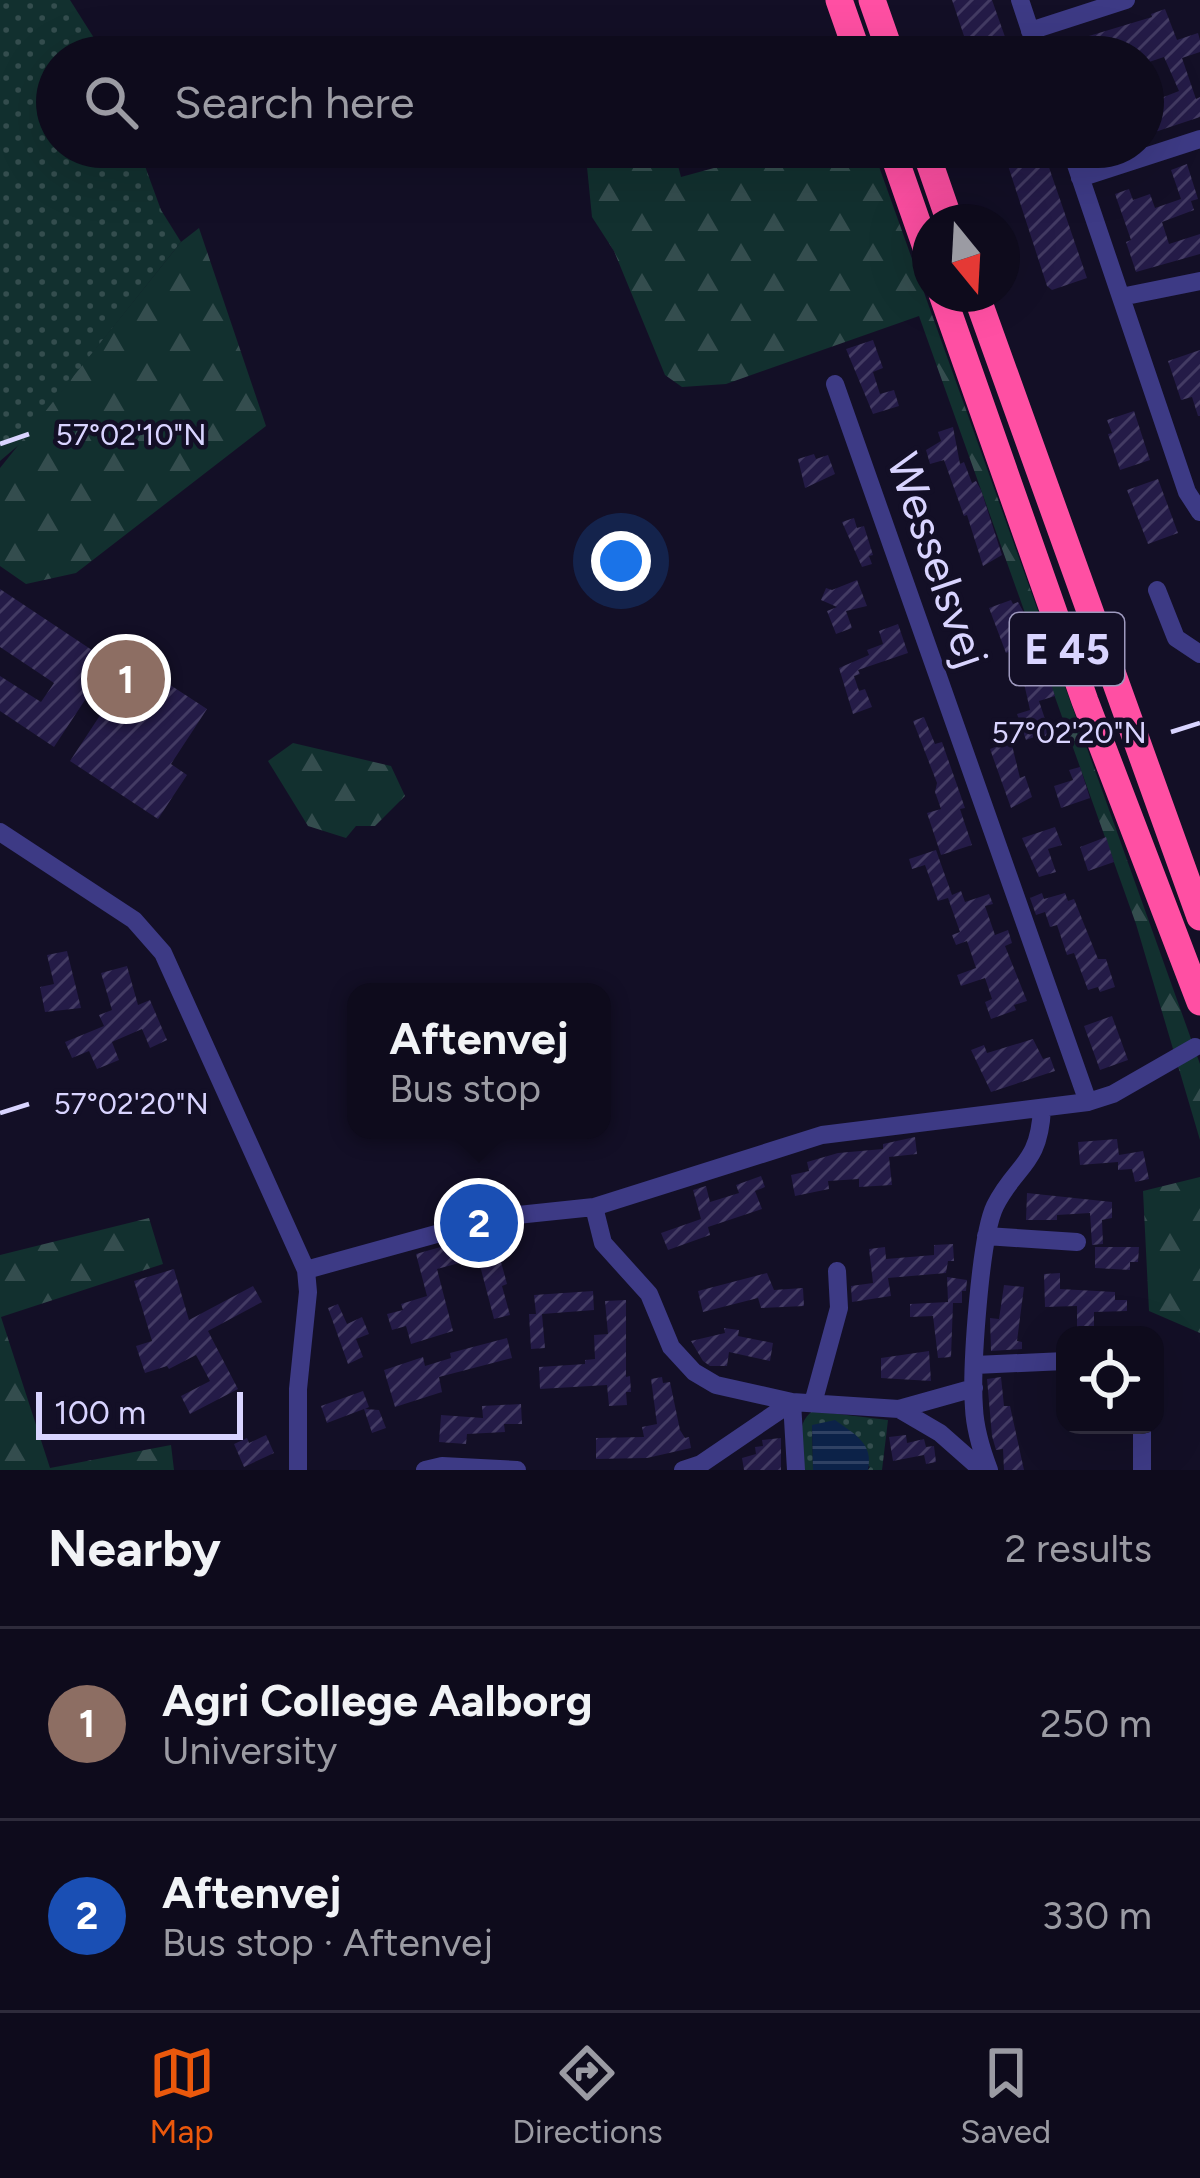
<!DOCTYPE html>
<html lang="en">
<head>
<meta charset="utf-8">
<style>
	body { margin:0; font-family:Figtree,sans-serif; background:#1c1929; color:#f1f3f6 }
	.controls { position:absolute; right:36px; bottom:36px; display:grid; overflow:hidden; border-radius:24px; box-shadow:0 12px 48px #0002 }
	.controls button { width:108px; height:108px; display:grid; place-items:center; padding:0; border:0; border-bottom:3px solid #2e2b3b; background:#0e0b1c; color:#f1f3f6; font:60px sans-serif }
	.compass { position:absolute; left:912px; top:204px; width:108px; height:108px; border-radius:50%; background:#0e0b1c; box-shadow:0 12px 48px #0002; rotate:162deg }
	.scale { position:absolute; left:36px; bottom:30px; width:207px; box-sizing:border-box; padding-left:12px; border:6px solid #d9d4ff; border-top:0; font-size:33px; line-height:42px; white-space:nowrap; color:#d9d4ff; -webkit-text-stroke:9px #130f26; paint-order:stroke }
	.you { position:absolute; left:621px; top:561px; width:42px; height:42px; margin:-30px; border:9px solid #fff; border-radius:50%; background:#1a73e8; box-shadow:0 0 0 18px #1a73e833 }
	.badge { display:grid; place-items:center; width:78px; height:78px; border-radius:50%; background:#ea580c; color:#fff; font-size:39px; font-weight:700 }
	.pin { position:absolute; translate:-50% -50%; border:6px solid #fff; box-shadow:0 3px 12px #0006 }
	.popup { position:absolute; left:347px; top:983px; width:264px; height:156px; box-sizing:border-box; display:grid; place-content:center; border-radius:24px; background:#0e0b1c; filter:drop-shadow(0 3px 9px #0005); font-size:39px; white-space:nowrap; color:#9b9ba3 }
	.popup b { font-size:45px; color:#f1f3f6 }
	.popup::after { content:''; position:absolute; left:50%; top:100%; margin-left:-24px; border:24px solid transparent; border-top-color:#0e0b1c }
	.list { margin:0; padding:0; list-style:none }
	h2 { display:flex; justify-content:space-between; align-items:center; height:156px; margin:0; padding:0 48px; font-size:51px }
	h2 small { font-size:39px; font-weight:400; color:#9b9ba3 }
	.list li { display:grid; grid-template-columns:78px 1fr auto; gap:36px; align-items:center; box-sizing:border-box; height:192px; padding:0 48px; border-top:3px solid #2e2b3b }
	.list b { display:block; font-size:45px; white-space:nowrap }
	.list p { margin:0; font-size:39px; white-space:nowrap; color:#9b9ba3 }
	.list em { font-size:39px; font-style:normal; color:#9b9ba3 }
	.icon { flex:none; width:66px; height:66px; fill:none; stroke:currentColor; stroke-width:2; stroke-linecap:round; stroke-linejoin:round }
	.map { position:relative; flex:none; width:1200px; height:1470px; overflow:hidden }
	.search { position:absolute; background:#0e0b1c; box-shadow:0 12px 48px #0002; left:36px; right:36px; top:36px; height:132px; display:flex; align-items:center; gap:30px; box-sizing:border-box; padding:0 42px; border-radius:66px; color:#9b9ba3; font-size:45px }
	.sheet { height:540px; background:#0e0b1c }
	nav { display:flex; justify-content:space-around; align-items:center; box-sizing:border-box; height:168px; border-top:3px solid #2e2b3b; background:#0e0b1c; font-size:33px; color:#9b9ba3 }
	nav a { display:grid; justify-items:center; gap:6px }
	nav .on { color:#ea580c }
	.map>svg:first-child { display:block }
	.grass { fill:url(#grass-dots) }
	.forest { fill:url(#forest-firs) }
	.water { fill:url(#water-rules) }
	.building { fill:url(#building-hatch) }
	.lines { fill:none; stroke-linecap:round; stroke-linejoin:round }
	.minor { stroke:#3d3a85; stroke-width:18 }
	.highway { stroke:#ff4fa3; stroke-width:27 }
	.ticks { fill:none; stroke:#d9d4ff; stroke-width:4.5 }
	.labels { text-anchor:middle; stroke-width:9; stroke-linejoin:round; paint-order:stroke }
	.shield { fill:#130f26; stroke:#9e99be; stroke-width:3 }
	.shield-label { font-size:42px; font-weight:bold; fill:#d9d4ff }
	.street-label { font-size:45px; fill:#d9d4ff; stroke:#130f26 }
	.ticks-label { font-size:30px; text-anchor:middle; fill:#d9d4ff; stroke:#130f26; stroke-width:9; stroke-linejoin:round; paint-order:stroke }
</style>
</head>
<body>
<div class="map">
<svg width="1200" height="1470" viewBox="0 0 1200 1470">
	<defs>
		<pattern id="grass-dots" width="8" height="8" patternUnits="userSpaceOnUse" patternTransform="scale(3)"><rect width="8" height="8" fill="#12302f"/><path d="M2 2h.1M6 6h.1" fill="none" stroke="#344d4e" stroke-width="1.8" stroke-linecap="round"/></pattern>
		<pattern id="forest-firs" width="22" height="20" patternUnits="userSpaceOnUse" patternTransform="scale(3)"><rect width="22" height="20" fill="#12302f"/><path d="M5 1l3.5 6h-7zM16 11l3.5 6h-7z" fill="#344d4e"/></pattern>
		<pattern id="water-rules" width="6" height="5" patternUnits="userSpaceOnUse" patternTransform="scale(3)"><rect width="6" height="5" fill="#0c2248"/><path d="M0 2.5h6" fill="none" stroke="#2f4163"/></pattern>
		<pattern id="building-hatch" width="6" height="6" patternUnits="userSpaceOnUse" patternTransform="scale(3)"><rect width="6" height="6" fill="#241b47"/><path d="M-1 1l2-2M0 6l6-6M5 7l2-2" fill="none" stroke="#433b63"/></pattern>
	</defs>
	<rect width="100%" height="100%" fill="#130f26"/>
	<path class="grass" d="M0,0H70L106,57H57V147H138L161,210L181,242L21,443L0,461Z
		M813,1411L888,1420L882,1470H868L870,1467L812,1425L813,1470H803C802,1450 794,1423 813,1411Z"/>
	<path class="forest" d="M585,147H673L681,177L790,147H872L1200,1064V1140L1136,924L919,316L726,384L682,387L665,375L614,251L592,217Z
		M199,228L266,426L76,573L26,584L0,566V468L181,242Z
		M293,743L391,766L405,796L375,826H356L346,838L308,826L268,761Z
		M1200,1177V1333L1149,1311L1143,1191Z
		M149,1218L163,1264L1,1317L50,1468L171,1445L174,1470H0V1255Z"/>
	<path class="water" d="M835,1420C854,1434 874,1443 868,1470H813L812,1425Z"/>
	<path class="building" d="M952,0H992L1010,51L994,57H971Z
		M1165,9L1177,40L1198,33L1200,40V52L1182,58L1196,99L1200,97V117L1143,136V105L1179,91L1164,57L1143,64V57H1110L1107,48L1078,57H1063L1059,45L1152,17L1151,14Z
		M1002,147H1042L1087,278L1052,290L1047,286Z
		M1187,164L1198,199L1191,201L1194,210L1162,222L1169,244L1200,234V254L1136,272L1126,242L1131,240L1115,194L1129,189L1133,200L1150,194L1155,208L1181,199L1171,170Z
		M873,340L883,368L873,372L880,394L894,390L899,406L873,414L846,349Z
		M1200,350V416H1198L1192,397L1181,400L1168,361Z
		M1134,411L1150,460L1120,470L1108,434L1112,433L1107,420Z
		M953,427L960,464L964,462L972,483L976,481L981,490L1002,555L983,566L967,515L964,516L944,460L930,464L926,450L941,441L938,432Z
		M814,454L816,459L828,455L835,474L805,488L798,459Z
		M1158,479L1178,533L1148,544L1127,490Z
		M854,518L857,528L864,526L873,555L869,556L872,564L862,567L842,522Z
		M857,580L867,606L846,611L852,628L836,634L827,611L837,607L821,600L826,588L832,590Z
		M0,589L110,662L54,747L0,711V676L41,702L54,683L0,647Z
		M1011,600L1013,604L1018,602L1032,627L1055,696L1039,701L1051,737L1038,741L1037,736L1026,740L1017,714L1030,710L1021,670L1014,650L1006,653L989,608Z
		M898,624L908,653L858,670L860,674L854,676L859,691L865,689L872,707L853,714L839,668L869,655L867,650L883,644L879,631Z
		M135,662L207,709L171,764L187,775L158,819L70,761Z
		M924,717L935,744L942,742L965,808L960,809L972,845L941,855L927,813L941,809L935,792L937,783L913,721Z
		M1011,741L1020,778L1025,776L1032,797L1011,808L990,749Z
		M1080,767L1090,798L1061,808L1054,786L1073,780L1069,770Z
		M1055,827L1062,845L1048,849L1056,872L1039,877L1022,838Z
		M1106,837L1114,862L1088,871L1080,847Z
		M936,850L952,895L961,891L965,902L989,894L993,904L985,906L995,935L1008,930L1012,943L1005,946L1027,1001L1014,1005L1016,1010L991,1019L985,1002L992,999L985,978L961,986L957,975L976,968L967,941L956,945L952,935L960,932L948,898L938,901L925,865L912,869L909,859Z
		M1042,893L1044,899L1065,893L1068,901L1074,899L1098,959H1106L1115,987L1100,992L1098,987L1088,990L1074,953L1067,955L1057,925L1050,927L1045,912L1036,915L1030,898Z
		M67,951L81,1008L45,1012L40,987L54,984L47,955Z
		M127,966L138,1005L150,1000L167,1040L150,1048L142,1029L112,1042L119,1060L97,1069L89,1051L72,1058L65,1042L104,1026L99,1015L112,1010L101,973Z
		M1112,1016L1128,1060L1100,1070L1084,1026Z
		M1033,1039L1043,1059L1050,1057L1055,1071L991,1092L971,1050L984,1045L987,1053Z
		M915,1137L917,1154L889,1157L892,1185L859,1187V1179L828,1181L829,1189L795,1196L791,1175L809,1171L807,1162L838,1153L883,1149V1144Z
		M1117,1139L1119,1155L1143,1151L1149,1179L1135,1182L1132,1169L1118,1170V1162L1080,1165L1078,1142Z
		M761,1176L765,1187L755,1191L762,1209L708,1227L710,1235L668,1250L661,1233L701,1219L693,1190L706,1186L710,1202L739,1193L736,1185Z
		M1027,1193L1112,1202V1218L1102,1220L1103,1244L1092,1245L1090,1213L1057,1215V1220H1026Z
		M493,1232L507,1284L502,1286L510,1315L494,1319L478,1258L437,1269L453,1331L411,1344L406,1326L392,1330L387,1314L403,1310L401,1304L427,1296L416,1254Z
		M953,1244L954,1261H948L946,1273L888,1278L891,1296L852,1302L851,1286L873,1283L869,1249L885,1247L886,1259L934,1255V1245Z
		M1095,1247H1139L1138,1262H1130V1270L1095,1268Z
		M174,1269L189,1320L253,1286L262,1302L208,1331L238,1389L190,1414L181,1396L210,1381L196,1355L169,1369L167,1366L145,1373L136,1346L152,1341L134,1281Z
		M767,1273L774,1290L803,1288L804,1306L761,1308L758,1298L703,1312L698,1291Z
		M1060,1273V1289L1115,1292V1300H1127V1311L1094,1312V1335H1077V1306L1045,1307L1044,1274Z
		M947,1277L967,1280L966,1291H962V1303H953L951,1357L938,1358L933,1316L910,1317V1304L948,1302Z
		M1004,1285L1024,1287L1017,1341L1022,1342V1349L991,1351L990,1318L999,1319Z
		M593,1291L594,1310L542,1314L545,1348L531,1349L529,1314H536L534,1295Z
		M626,1300V1377L630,1376L631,1392H626L627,1405L609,1406L607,1385L540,1389L539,1367L585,1364V1360L595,1359L594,1335L608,1334L605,1301Z
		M338,1304L347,1324L362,1317L369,1334L356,1339L363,1357L348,1364L328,1308Z
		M724,1328L739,1330L738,1336L773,1343L770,1361L729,1352L727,1366H710L703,1361L691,1341L725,1333Z
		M507,1338L512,1358L439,1377L442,1392L395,1407L384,1370L423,1357L425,1366L451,1358L450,1353Z
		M929,1351L931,1381L881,1378V1358Z
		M662,1377L663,1383L670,1382L680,1430L685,1438L689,1437L691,1448L647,1458L596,1459V1438L644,1437L642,1427L657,1424L651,1379Z
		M1001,1377L1004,1406H1010L1024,1470H1004L1003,1449L996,1450L992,1436L987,1379Z
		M363,1391L369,1407L365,1409L379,1410L386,1428L372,1433L364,1409L327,1423L321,1406Z
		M521,1404L522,1424H504L505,1432L467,1434L466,1444L439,1442L441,1415L483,1418L482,1406Z
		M266,1435L274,1453L244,1467L234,1444L247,1438L249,1443Z
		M906,1435L907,1443L924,1439L926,1447L934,1446L936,1462L926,1464L924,1455L893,1461L889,1437Z
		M781,1438V1470H744L742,1458L756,1454L755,1447L763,1446L762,1440Z"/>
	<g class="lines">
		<path class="minor" d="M1020,0L1039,57
			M1030,31L1126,0
			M1070,147L1187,492L1200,512
			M1080,178L1200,139
			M1121,297L1200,281
			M835,384L1088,1102
			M1157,590L1176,638L1200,654
			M0,832L134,920L163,953L306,1270L308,1292L298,1389V1470
			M594,1207L603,1243L649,1294L671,1347L694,1372L716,1385L792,1402L899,1409L974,1388
			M986,1236L1077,1242
			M306,1270L498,1217L594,1207L822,1135L1088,1102L1113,1094L1195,1047
			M975,1365L1065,1361
			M792,1402L796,1470
			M813,1403L839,1308L837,1271
			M899,1409L940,1433L982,1470
			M425,1470L442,1466L517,1470
			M683,1470L701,1464L792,1402
			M989,1470C981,1449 975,1430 974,1408C971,1370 980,1237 995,1206C1016,1164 1039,1166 1042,1109
			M1142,1470V1425"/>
		<path class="highway" d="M839,0L859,57
			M872,0L892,57
			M891,147L930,259
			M924,147L950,222
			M942,294L1085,701L1200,1002
			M976,294L1200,917"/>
	</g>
	<path class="ticks" d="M0,444L29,434M1171,732L1200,723M0,1113L29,1104"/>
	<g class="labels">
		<rect class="shield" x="1010" y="613" width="114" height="72" rx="9"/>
		<g class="shield-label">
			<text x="1067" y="664">E 45</text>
		</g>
		<g class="street-label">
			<text transform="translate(938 560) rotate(71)" y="16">Wesselsvej</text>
		</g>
	</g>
	<g class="ticks-label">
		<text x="131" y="445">57°02'10"N</text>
		<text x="1069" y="743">57°02'20"N</text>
		<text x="131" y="1114">57°02'20"N</text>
	</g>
</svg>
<div class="controls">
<button><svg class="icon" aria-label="locate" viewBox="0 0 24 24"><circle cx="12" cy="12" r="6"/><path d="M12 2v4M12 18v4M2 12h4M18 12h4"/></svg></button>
</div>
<svg class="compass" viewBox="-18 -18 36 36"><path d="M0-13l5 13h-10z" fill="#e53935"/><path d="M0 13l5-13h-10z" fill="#9b9ba3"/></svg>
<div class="scale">100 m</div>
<div class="you"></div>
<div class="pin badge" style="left:126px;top:679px;background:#8d6e63">1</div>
<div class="pin badge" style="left:479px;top:1223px;background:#1a4fb4">2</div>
<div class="popup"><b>Aftenvej</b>Bus stop</div>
<div class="search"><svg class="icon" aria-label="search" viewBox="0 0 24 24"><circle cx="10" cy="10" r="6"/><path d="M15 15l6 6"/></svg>Search here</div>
</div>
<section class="sheet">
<h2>Nearby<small>2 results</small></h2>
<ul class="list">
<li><span class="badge" style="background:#8d6e63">1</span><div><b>Agri College Aalborg</b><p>University</p></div><em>250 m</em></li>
<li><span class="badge" style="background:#1a4fb4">2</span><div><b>Aftenvej</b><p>Bus stop · Aftenvej</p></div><em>330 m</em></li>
</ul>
</section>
<nav>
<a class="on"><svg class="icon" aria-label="map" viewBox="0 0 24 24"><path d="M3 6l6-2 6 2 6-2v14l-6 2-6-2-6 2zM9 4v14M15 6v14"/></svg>Map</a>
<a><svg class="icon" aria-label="directions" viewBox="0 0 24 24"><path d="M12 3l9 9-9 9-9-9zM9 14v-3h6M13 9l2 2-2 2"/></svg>Directions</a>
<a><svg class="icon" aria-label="saved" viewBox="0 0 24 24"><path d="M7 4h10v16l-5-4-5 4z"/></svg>Saved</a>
</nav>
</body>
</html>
